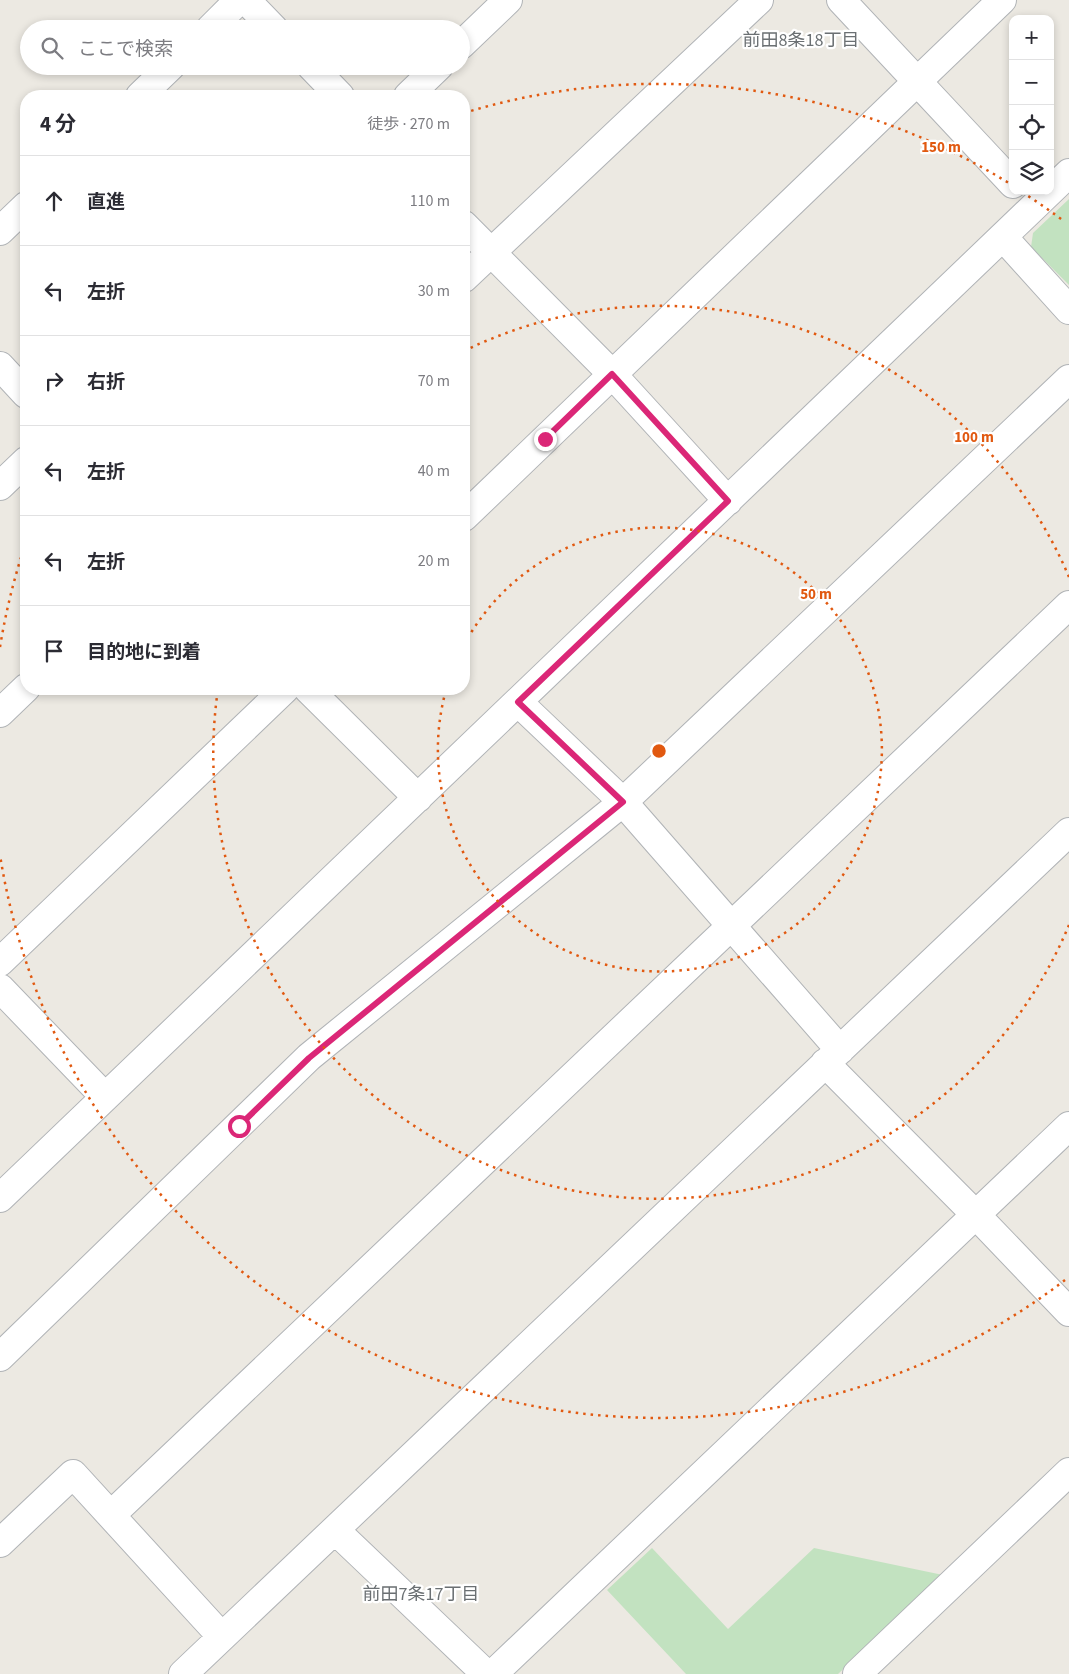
<!DOCTYPE html>
<html lang="ja">
<head>
<meta charset="utf-8">
<style>
	body { margin:0; font-family:"Source Sans 3","Noto Sans JP",sans-serif; background:#f7f7f7; color:#2b2b33 }
	.controls { position:absolute; right:15px; top:15px; display:grid; overflow:hidden; border-radius:10px; box-shadow:0 2px 8px #0003 }
	.controls button { width:45px; height:45px; display:grid; place-items:center; padding:0; border:0; border-bottom:1px solid #e1e1e2; background:#fff; color:#2b2b33; font:25px sans-serif }
	.stop { position:absolute; width:15px; height:15px; margin:-11px; border:4px solid #db2777; border-radius:50%; background:#fff }
	.stop.end { background:#db2777; border-color:#fff; box-shadow:0 1px 5px #0008 }
	.list { margin:0; padding:0; list-style:none }
	h2 { display:flex; justify-content:space-between; align-items:center; height:65px; margin:0; padding:0 20px; font-size:21px }
	h2 small { font-size:16px; font-weight:400; color:#7c7c81 }
	.list li { display:grid; grid-template-columns:32px 1fr auto; gap:15px; align-items:center; box-sizing:border-box; height:90px; padding:0 20px; border-top:1px solid #e1e1e2 }
	.list b { display:block; font-size:19px; white-space:nowrap }
	.list em { font-size:16px; font-style:normal; color:#7c7c81 }
	.icon { flex:none; width:28px; height:28px; fill:none; stroke:currentColor; stroke-width:2; stroke-linecap:round; stroke-linejoin:round }
	.map { position:relative; flex:none; width:1069px; height:1674px; overflow:hidden }
	.search { position:absolute; background:#fff; box-shadow:0 2px 8px #0003; left:20px; top:20px; width:450px; height:55px; display:flex; align-items:center; gap:12px; box-sizing:border-box; padding:0 18px; border-radius:28px; color:#7c7c81; font-size:19px }
	.panel { position:absolute; background:#fff; box-shadow:0 2px 8px #0003; left:20px; top:90px; width:450px; height:605px; border-radius:20px }
	.map>svg:first-child { display:block }
	.green { fill:#c2e2c0 }
	.lines { fill:none; stroke-linecap:round; stroke-linejoin:round }
	.minor-casing { stroke:#b0b3b6; stroke-width:30 }
	.minor { stroke:#fff; stroke-width:28 }
	.route { stroke:#db2777; stroke-width:6 }
	.ring { fill:none; stroke:#e15910; stroke-width:2.5; stroke-dasharray:2.5 5 }
	.labels { text-anchor:middle; stroke-width:4.5; stroke-linejoin:round; paint-order:stroke }
	.neighbourhood-label { font-size:18px; fill:#6b7073; stroke:#fff }
	.centre { fill:#e15910; stroke:#fff; stroke-width:2.5 }
	.ring-label { font-size:15px; text-anchor:middle; font-weight:bold; fill:#e15910; stroke:#fff; stroke-width:4.5; stroke-linejoin:round; paint-order:stroke }
</style>
</head>
<body>
<div class="map">
<svg width="1069" height="1674" viewBox="0 0 1069 1674">
	<rect width="100%" height="100%" fill="#ece9e2"/>
	<path class="green" d="M1069,199V285L1031,247L1033,233Z
		M652,1548L728,1629L814,1548L943,1575L838,1674H686L607,1590Z"/>
	<g class="lines">
		<g class="minor-casing">
			<path id="minor" d="M246,0L274,29
				M841,0L1013,184
				M210,29L239,0
				M461,45L508,0
				M311,66L340,96
				M140,96L171,66
				M408,96L439,66
				M464,225L612,374L728,501
				M0,231L26,206
				M1003,237L1069,310
				M464,278L759,0
				M0,366L26,394
				M0,486L26,461
				M464,517L1002,0
				M308,689L418,798
				M518,702L623,802L840,1050
				M0,713L26,688
				M0,962L285,689
				M0,988L105,1097
				M825,1063L976,1215L1069,1312
				M0,1198L1069,173
				M0,1357L309,1057L623,802L1069,379
				M111,1515L1069,605
				M335,1530L486,1674
				M0,1543L73,1474L222,1637
				M183,1674L1069,832
				M493,1674L1069,1126
				M857,1674L1069,1472"/>
		</g>
		<use href="#minor" class="minor"/>
	</g>
	<g class="lines">
		<path class="route" d="M239,1126L309,1058L623,802L518,702L728,501L612,374L545,439"/>
	</g>
	<g class="ring">
		<path d="M464 645A222 222 0 1 1 446 690"/>
		<path d="M1069 925A445 445 0 0 1 218 689M464 351A445 445 0 0 1 1069 577"/>
		<path d="M1065 1280A667 667 0 0 1 0 855M0 647A667 667 0 0 1 25 545M464 113A667 667 0 0 1 1012 185M1022 192A667 667 0 0 1 1065 222"/>
	</g>
	<g class="labels">
		<g class="neighbourhood-label">
			<text x="801" y="46">前田8条18丁目</text>
			<text x="421" y="1600">前田7条17丁目</text>
		</g>
	</g>
	<circle cx="659" cy="751" r="8" class="centre"/>
	<g class="ring-label">
		<text x="941" y="152">150 m</text>
		<text x="974" y="442">100 m</text>
		<text x="816" y="599">50 m</text>
	</g>
</svg>
<div class="controls">
<button>+</button>
<button>−</button>
<button><svg class="icon" aria-label="locate" viewBox="0 0 24 24"><circle cx="12" cy="12" r="6"/><path d="M12 2v4M12 18v4M2 12h4M18 12h4"/></svg></button>
<button><svg class="icon" aria-label="layers" viewBox="0 0 24 24"><path d="M12 4l9 5-9 5-9-5zM3 14l9 5 9-5"/></svg></button>
</div>
<div class="stop" style="left:239px;top:1126px"></div>
<div class="stop end" style="left:545px;top:439px"></div>
<div class="search"><svg class="icon" aria-label="search" viewBox="0 0 24 24"><circle cx="10" cy="10" r="6"/><path d="M15 15l6 6"/></svg>ここで検索</div>
<section class="panel">
<h2>4 分<small>徒歩 · 270 m</small></h2>
<ul class="list">
<li><svg class="icon" aria-label="ahead" viewBox="0 0 24 24"><path d="M12 20V5M6 11l6-6 6 6"/></svg><div><b>直進</b></div><em>110 m</em></li>
<li><svg class="icon" aria-label="left" viewBox="0 0 24 24"><path d="M17 20v-9H6M10 6l-5 5 5 5"/></svg><div><b>左折</b></div><em>30 m</em></li>
<li><svg class="icon" aria-label="right" viewBox="0 0 24 24"><path d="M7 20v-9h11M14 6l5 5-5 5"/></svg><div><b>右折</b></div><em>70 m</em></li>
<li><svg class="icon" aria-label="left" viewBox="0 0 24 24"><path d="M17 20v-9H6M10 6l-5 5 5 5"/></svg><div><b>左折</b></div><em>40 m</em></li>
<li><svg class="icon" aria-label="left" viewBox="0 0 24 24"><path d="M17 20v-9H6M10 6l-5 5 5 5"/></svg><div><b>左折</b></div><em>20 m</em></li>
<li><svg class="icon" aria-label="arrive" viewBox="0 0 24 24"><path d="M6 21V4h12l-3 4 3 4H6"/></svg><div><b>目的地に到着</b></div></li>
</ul>
</section>
</div>
</body>
</html>
